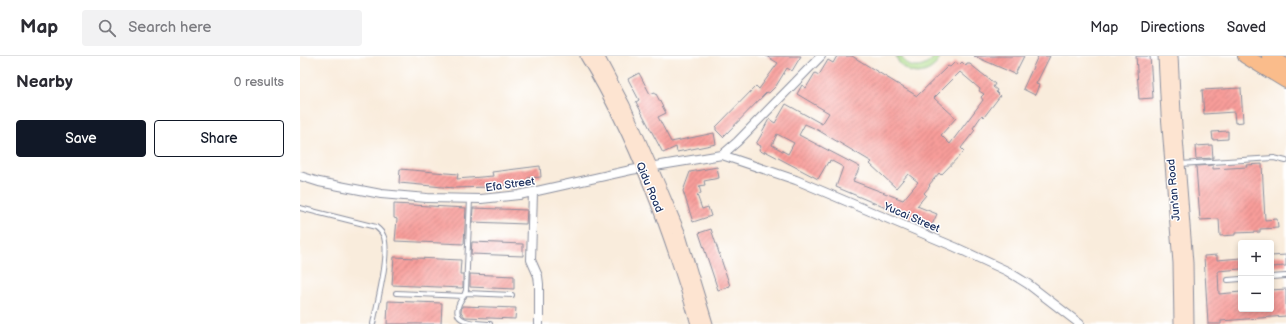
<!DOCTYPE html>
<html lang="en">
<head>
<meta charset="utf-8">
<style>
	body { margin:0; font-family:"Balsamiq Sans",sans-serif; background:#f2f2f3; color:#2b2b33 }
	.controls { position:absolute; right:12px; bottom:12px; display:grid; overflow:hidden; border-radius:4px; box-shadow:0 2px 6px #0003 }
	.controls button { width:36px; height:36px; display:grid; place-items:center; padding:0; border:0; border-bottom:1px solid #e1e1e2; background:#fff; color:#2b2b33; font:20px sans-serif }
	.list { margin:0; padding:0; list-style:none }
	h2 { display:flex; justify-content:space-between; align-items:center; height:52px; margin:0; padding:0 16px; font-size:17px }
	h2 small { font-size:13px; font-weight:400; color:#7c7c81 }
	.actions { display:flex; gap:8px; padding:12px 16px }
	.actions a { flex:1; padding:9px 0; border:1px solid #111827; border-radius:4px; text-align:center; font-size:14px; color:#111827 }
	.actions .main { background:#111827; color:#fff }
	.icon { flex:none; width:22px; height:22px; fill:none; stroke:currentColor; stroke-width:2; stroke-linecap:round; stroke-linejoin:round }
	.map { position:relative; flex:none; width:986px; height:268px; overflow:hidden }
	header { display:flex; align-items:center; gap:24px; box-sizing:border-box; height:56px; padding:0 20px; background:#fff; border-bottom:1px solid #e1e1e2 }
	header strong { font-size:19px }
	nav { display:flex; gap:22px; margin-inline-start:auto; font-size:14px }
	.search { width:280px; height:36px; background:#f2f2f3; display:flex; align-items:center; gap:10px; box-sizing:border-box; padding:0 14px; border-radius:4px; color:#7c7c81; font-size:15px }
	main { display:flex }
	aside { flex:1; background:#fff }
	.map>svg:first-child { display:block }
	.pitch { fill:#acda87; stroke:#648472 }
	.building { fill:url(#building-hatch); fill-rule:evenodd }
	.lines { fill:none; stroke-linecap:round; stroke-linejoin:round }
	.lane-casing { stroke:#8a8e9d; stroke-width:6 }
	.street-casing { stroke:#8a8e9d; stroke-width:10 }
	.secondary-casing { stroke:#8a8e9d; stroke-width:13 }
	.highway-casing { stroke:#8a8e9d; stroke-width:16 }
	.lane { stroke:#fff; stroke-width:4 }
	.street { stroke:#fff; stroke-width:8 }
	.secondary { stroke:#fde4d1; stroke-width:11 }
	.highway { stroke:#fabc8b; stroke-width:14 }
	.labels { text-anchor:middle; stroke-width:3; stroke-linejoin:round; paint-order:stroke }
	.street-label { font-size:11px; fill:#1b2f5e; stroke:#fff }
</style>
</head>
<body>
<header>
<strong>Map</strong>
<div class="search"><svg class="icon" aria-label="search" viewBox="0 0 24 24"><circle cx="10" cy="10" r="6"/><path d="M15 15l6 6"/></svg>Search here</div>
<nav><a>Map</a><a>Directions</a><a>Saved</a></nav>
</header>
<main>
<aside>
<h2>Nearby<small>0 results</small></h2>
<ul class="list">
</ul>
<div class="actions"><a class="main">Save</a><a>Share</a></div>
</aside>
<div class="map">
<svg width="986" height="268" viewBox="0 0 986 268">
	<defs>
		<pattern id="building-hatch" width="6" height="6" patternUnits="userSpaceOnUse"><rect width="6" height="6" fill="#f89d9a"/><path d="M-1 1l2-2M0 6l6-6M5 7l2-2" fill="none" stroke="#c88081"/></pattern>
	</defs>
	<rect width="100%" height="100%" fill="#fff"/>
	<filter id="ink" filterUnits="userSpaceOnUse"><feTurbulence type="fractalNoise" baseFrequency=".025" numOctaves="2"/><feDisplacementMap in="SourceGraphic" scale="8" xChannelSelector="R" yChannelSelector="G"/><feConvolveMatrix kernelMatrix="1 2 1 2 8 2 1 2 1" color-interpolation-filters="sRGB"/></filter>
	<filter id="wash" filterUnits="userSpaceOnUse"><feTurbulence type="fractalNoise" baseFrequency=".012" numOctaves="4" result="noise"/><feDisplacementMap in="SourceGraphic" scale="16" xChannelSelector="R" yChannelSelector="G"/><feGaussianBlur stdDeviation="0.9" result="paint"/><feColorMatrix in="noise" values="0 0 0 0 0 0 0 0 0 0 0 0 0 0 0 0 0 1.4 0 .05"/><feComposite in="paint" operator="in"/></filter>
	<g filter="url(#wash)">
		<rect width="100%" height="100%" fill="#f9ecdc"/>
		<path class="pitch" d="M596,0H601C608,15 626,14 634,0H641C632,22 603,23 596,0Z"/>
		<g id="blocks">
			<path class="building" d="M466,0H501L492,15L487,12L476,30L469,37L467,36L423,81L416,74V71L456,30L459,33L478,7Z
				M537,0H552L617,40L648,10L650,11L655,6L659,9L662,6L666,10L667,8H670L695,28L693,31L697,34L696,36L700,40L684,61L682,59L673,72L675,74L661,92L664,95L641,119L639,117L629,129L630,130L624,137L626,139L617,150L637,158L631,171L536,131L543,111L530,104L529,107L528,106L518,123L465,95L464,97L459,94L461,90L456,88L463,76H462L469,63L475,67L486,48L522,68L529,57L497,38L502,29L506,32L515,17L519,19L528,4L533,7ZM660,16L680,33L679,35L684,38L681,41L683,44L650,88L641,79L656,62L634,42ZM505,68L516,73L572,106L570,108L596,132L608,118L618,126L603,144L553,125L560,111L499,79ZM477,78L494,87L488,98L472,89Z
				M674,0H724L715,18Z
				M738,0H750L736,28L739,29L735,39L723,33Z
				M836,0H850L853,42L839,43Z
				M339,17L350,38L355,36L366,57L358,61L371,86L414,77L416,88L377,96L376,91L363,97L336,46L339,44L328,23Z
				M941,32L943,66L935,67L934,56L904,58L902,34Z
				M928,75V83L913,84L912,76Z
				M912,89L913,102L896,103L895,90Z
				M962,108L965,164L977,163L978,172L960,173V176L935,177V179L920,180L919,163L900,164L896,110L913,109V113L947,111L946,109Z
				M240,110L241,121L228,122V127L189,131L154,132L99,127L100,113L158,118L157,123L193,120L192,116Z
				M417,111L419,122L404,125L405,129L399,130L401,137L397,139L402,153L408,151L411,160L393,166L383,135L390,116Z
				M94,148L166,152L164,188L95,185L97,163L94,162Z
				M173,152L227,154L226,168L172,166Z
				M411,173L430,230L418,234L399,177Z
				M172,186L223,188V200L171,198Z
				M917,199V204L941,202V213L918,215L919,238L941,236V253H971V234L986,233V260L921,265V268H908L904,200Z
				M986,199V210L971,211V200Z
				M94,201L161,204L160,218H163V231L162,232L92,229Z
				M170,218L214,220V233L170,231Z
				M88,245L142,247L141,268H87Z
				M162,250L216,252L215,263L165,261L161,256Z"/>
		</g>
	</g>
	<g filter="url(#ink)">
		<use href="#blocks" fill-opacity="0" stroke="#8a8e9d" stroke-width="1"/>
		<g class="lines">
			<g class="lane-casing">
				<path id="lane" d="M880,108L974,102L986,105
					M170,143L166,234C165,241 159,244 158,251C153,268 178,267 190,268
					M0,152L76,171C80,174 82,176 84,181C90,200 77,247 73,268
					M971,221L986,220
					M928,224L941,223
					M96,237L164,240
					M166,237L212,239"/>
			</g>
			<g class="street-casing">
				<path id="street" d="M422,99L437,86L521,0
					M0,120L19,126L81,138L127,142L181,143L219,139L331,114L422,99L496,124L655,191L707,215L728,228L780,268
					M233,136L231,204L238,220L239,228V268"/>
			</g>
			<g class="secondary-casing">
				<path id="secondary" d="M286,0C336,82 370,176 397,268
					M298,0L324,49L361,133L379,176L407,268
					M864,0L867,58L879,207L880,268
					M872,0L875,57L887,207L888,268"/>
			</g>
			<g class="highway-casing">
				<path id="highway" d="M945,0L986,25
					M969,0L986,10"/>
			</g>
			<use href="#lane" class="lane"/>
			<use href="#street" class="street"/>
			<use href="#secondary" class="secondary"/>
			<use href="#highway" class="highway"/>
		</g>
	</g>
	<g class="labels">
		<g class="street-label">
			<text transform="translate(210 128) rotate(-8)" y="4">Efa Street</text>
			<text transform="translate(350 131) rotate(67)" y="4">Qidu Road</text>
			<text transform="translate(873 134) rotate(-95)" y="4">Jun'an Road</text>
			<text transform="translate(612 161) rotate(23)" y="4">Yucai Street</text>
		</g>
	</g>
</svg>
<div class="controls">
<button>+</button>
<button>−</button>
</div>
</div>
</main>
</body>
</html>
